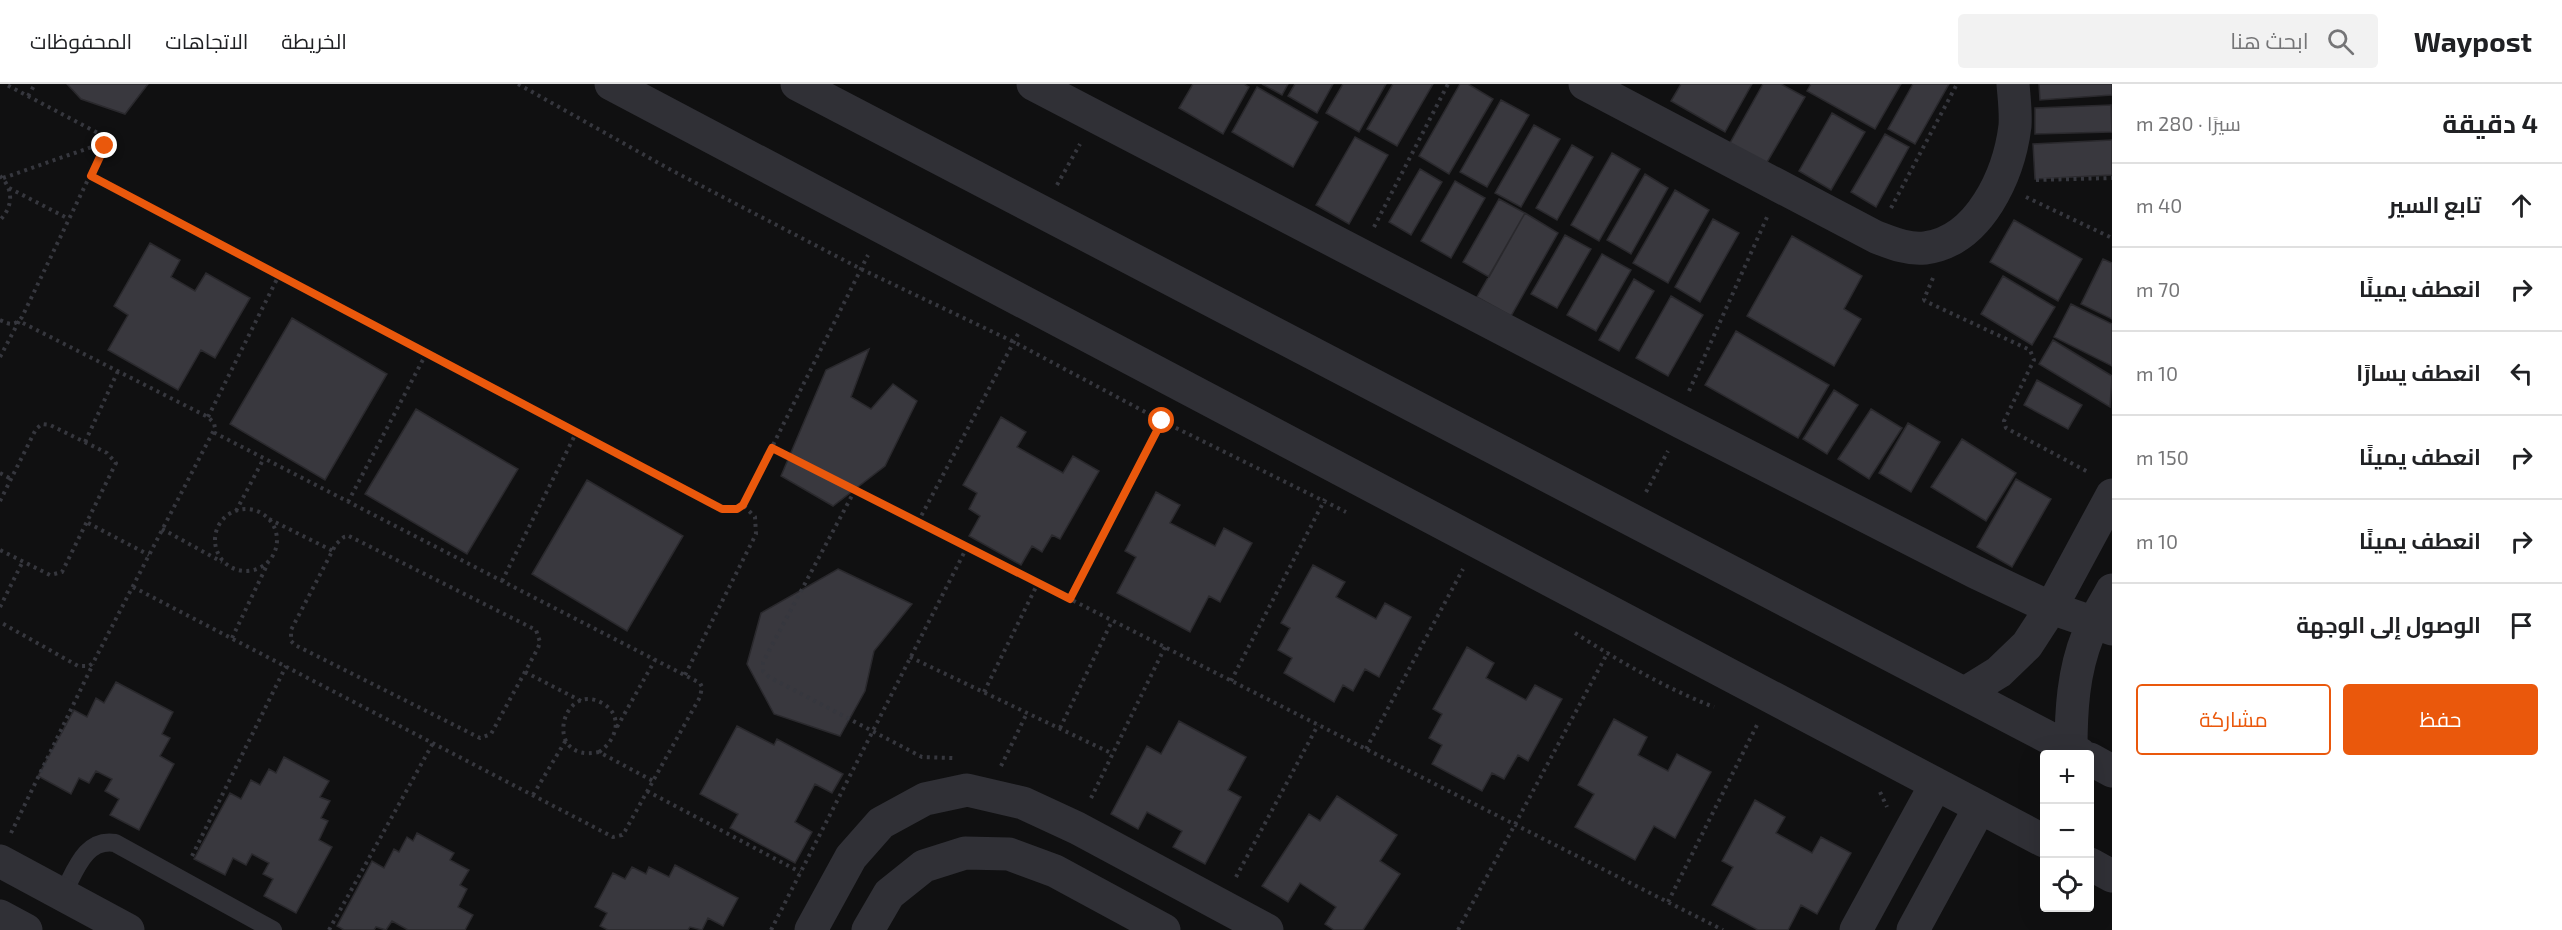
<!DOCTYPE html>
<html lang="ar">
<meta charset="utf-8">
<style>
:root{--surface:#fff;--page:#f2f2f2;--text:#202124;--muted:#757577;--line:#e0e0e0;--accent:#ea580c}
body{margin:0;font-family:"Exo 2",Cairo,sans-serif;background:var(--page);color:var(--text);direction:rtl}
.controls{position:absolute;right:18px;bottom:18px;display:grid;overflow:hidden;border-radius:6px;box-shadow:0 6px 24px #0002}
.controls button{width:54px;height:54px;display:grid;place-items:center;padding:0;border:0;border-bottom:2px solid var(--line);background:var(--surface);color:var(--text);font:30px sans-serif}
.stop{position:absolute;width:18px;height:18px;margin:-14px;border:4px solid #ea580c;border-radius:50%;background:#fff}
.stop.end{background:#ea580c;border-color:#fff;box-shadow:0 2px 6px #0008}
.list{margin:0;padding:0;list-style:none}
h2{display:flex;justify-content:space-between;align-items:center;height:78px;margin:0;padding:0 24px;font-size:26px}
h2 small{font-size:20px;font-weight:400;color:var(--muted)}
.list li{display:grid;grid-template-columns:39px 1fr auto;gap:18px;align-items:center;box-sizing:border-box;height:84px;padding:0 24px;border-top:2px solid var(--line)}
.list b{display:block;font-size:22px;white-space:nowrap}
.list em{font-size:20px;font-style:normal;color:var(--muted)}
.actions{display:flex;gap:12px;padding:18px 24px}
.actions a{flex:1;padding:14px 0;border:2px solid var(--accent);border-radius:6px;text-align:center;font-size:21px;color:var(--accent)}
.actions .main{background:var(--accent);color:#fff}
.icon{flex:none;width:33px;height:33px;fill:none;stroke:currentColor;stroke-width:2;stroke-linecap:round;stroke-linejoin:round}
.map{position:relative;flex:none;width:2112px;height:846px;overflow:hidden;direction:ltr}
header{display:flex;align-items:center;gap:36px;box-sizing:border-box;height:84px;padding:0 30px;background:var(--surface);border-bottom:2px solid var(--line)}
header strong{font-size:28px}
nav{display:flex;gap:33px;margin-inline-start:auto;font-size:21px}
.search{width:420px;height:54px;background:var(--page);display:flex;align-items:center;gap:15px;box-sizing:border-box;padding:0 21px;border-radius:6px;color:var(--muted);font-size:22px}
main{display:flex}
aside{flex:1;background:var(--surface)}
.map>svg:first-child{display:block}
.building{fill:#39383e;stroke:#2a292d;stroke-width:1.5}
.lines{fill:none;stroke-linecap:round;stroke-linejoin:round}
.path{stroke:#36373e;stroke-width:4;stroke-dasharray:3 4.5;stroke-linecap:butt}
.service{stroke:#303036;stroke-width:18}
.minor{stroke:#303036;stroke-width:33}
.route{stroke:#ea580c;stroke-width:8}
</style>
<header>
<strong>Waypost</strong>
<div class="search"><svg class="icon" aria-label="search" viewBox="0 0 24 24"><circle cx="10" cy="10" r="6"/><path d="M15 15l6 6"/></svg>ابحث هنا</div>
<nav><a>الخريطة</a><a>الاتجاهات</a><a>المحفوظات</a></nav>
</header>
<main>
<aside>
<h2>4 دقيقة<small>سيرًا · 280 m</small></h2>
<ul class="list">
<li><svg class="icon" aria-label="ahead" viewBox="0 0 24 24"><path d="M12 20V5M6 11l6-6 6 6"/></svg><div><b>تابع السير</b></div><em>40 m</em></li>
<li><svg class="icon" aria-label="right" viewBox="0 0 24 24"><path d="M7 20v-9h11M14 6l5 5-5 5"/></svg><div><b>انعطف يمينًا</b></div><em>70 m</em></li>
<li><svg class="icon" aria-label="left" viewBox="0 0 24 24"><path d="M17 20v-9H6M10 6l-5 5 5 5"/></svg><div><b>انعطف يسارًا</b></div><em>10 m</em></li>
<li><svg class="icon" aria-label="right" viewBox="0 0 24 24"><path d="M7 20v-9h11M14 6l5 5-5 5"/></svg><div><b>انعطف يمينًا</b></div><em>150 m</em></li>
<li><svg class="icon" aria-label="right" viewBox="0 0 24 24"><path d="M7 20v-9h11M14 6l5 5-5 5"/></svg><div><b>انعطف يمينًا</b></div><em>10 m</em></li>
<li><svg class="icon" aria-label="arrive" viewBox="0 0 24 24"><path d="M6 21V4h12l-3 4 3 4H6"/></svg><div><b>الوصول إلى الوجهة</b></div></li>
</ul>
<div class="actions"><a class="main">حفظ</a><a>مشاركة</a></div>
</aside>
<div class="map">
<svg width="2112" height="846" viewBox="0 0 2112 846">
<rect width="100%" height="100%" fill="#101011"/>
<path class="building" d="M67 0H148L125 30 81 15Z
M1193 0H1244L1249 3 1223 50 1179 24Z
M1262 0H1288L1282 11Z
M1295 0H1333L1317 29 1288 12Z
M1343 0H1386L1359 48 1326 29Z
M1393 0H1433L1397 62 1367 45Z
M1460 0H1468L1493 15 1449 90 1419 72Z
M1681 0H1752L1725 48 1671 17Z
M1763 0H1781L1805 13 1766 80 1730 59Z
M1811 0H1901L1875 45 1807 7Z
M1913 0H1949L1915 60 1888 45Z
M2039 0H2112V11L2040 16Z
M1257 3 1318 38 1293 83 1232 48Z
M1501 16 1529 31 1487 103 1460 88Z
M2111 21 2112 48 2035 50V24Z
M1832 29 1865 48 1831 106 1799 87Z
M1534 41 1560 55 1521 123 1495 109Z
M1885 50 1909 63 1876 123 1851 108Z
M1355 53 1388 71 1349 140 1316 121Z
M2112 56V91L2035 95 2033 60Z
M1572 61 1593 73 1557 136 1536 124Z
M1612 69 1640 85 1599 157 1571 141Z
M1420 85 1442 98 1411 151 1389 138Z
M1645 90 1668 104 1631 170 1607 156Z
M1455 97 1485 114 1451 174 1421 157Z
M1675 106 1709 126 1668 199 1633 179Z
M1499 115 1525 129 1489 193 1463 178Z
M1525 129 1558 149 1511 232 1477 213Z
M1713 135 1739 149 1700 218 1675 203Z
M2014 136 2082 175 2058 217 1990 178Z
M1565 151 1591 165 1557 224 1531 210Z
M1792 152 1862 192 1844 225 1861 235 1834 282 1747 232Z
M150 159 180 176 171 193 195 207 206 189 250 214 215 274 201 266 178 306 108 266 128 231 114 222Z
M1602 170 1631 186 1596 247 1567 231Z
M2103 175 2112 179V235L2081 220Z
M2003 192 2055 223 2032 261 1981 230Z
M1634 195 1654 207 1619 267 1599 256Z
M1671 212 1703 231 1668 292 1636 274Z
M2071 220 2112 240V282L2054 253Z
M292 234 387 290 325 396 230 340Z
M1736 247 1829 301 1798 354 1705 301Z
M2053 256 2112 292 2110 323 2039 280Z
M869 265 851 313 871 325 893 300 917 317 885 382 833 422 781 392 826 286Z
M2037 296 2082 321 2068 345 2024 321Z
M1834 306 1858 321 1827 370 1803 355Z
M416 325 518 385 467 470 365 410Z
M1871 325 1902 344 1869 395 1838 375Z
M1001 333 1026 348 1017 363 1063 389 1073 372 1099 387 1060 455 1052 451 1042 468 1032 462 1021 481 969 452 980 432 969 425 977 409 963 401Z
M1908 339 1940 358 1911 408 1879 389Z
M1962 355 2016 389 1986 437 1931 403Z
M2016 395 2051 415 2012 483 1977 463Z
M587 396 683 452 627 547 532 490Z
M1156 408 1180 421 1170 439 1215 462 1224 444 1252 459 1220 518 1209 512 1190 548 1117 509 1136 473 1125 467Z
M1313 481 1345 498 1336 513 1376 535 1385 519 1411 533 1379 593 1365 585 1353 607 1343 601 1334 618 1284 589 1292 574 1278 566 1290 544 1281 539Z
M838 485 912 520 874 567 865 607 840 652 774 630 747 580 761 529Z
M1467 563 1494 579 1486 594 1526 616 1535 601 1562 615 1528 677 1518 671 1504 695 1492 689 1482 707 1432 680 1442 661 1429 654 1442 630 1433 625Z
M116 598 173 628 162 650 170 654 160 672 174 680 139 746 110 731 119 715 105 707 112 695 96 687 89 699 79 694 71 710 38 692 74 626 87 633 96 614 104 619Z
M1614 635 1647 653 1638 671 1668 687 1677 670 1711 688 1675 754 1654 742 1635 776 1575 743 1594 710 1578 701Z
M1179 637 1246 673 1228 706 1241 713 1205 780 1173 763 1182 747 1147 728 1138 745 1111 730 1147 662 1161 670Z
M737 642 774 661 777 655 843 690 832 709 815 700 795 738 812 748 795 779 730 744 738 730 700 710Z
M284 673 329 697 320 713 330 717 321 734 328 737 319 756 332 763 296 829 264 812 273 795 263 790 269 779 252 770 246 781 233 774 225 791 194 775 230 709 241 715 251 696 260 701 269 685 276 689Z
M1337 712 1397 751 1380 777 1400 790 1363 846H1334L1325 840 1336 823 1300 799 1288 818 1262 802 1309 730 1320 737Z
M1755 716 1785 733 1776 749 1812 769 1821 753 1851 769 1817 830 1801 821 1788 846H1758L1712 821 1733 783 1722 777Z
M417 749 454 769 450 776 469 786 460 801 467 805 458 823 473 831 465 846H408L392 837 386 846 376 843 374 846H344L337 842 372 777 384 784 394 765 399 768 407 753 413 757Z
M675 781 738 814 723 842 708 834 702 846 690 843 688 846H608L600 842 607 829 595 823 613 789 625 795 632 783 646 790 649 783 669 793Z"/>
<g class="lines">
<path class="path" d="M518 0 671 86 861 185 1014 258 1162 337 1346 428
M28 12 35 0
M0 92C14 105 13 123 0 136
M91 92 714 421 729 426 743 421 868 171
M3 94 106 58
M2036 96 2112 94
M1057 101 1080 60
M9 104 69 135
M2026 113 2112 154
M1891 124 1957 0
M1374 143 1448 0
M1933 194 1924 215 1925 217 2030 266 2034 276 2004 337 2006 344 2090 389
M0 236C10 241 15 242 22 233L106 58 98 49 5 0
M0 273 19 237 208 333 214 339 215 344 93 579 89 582H78L0 538
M1689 307 1768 131
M208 333 279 191
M85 358 118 287
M772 364 1723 846
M0 389 11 395
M855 406 763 578V587L769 593 922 673 953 674
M1646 408 1668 367
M0 417 36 345 42 340 50 341 107 369 116 379 62 488 50 491 0 466
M348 418 427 268
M215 456a31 31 0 1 1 62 0a31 31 0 1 1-62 0Z
M236 427 264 374
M269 435 333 467
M918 438 1018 250
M88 439 149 471
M162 445 222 478
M349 452 536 546 540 558 538 564 491 650 480 654 295 561 291 557V546L336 460 344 453Z
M502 497 577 347
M133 503 613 753 622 751 625 747 700 613 702 603 700 599 213 348
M1070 515 1167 329
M0 523 23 477
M1575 549C1619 577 1665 604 1714 623
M232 554 268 479
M910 573 1113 670
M525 588 581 617
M685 591 756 450 755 433 743 421
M1231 597 1325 415
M984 608 1038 499
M617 643 655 576
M1060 644 1112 537
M1366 665 1463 485
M599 668C617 656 624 631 602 619 561 596 542 680 599 668L653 697
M1001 682 1027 629
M647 707 800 788
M1880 708 1887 723
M533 711 566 656
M1091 714 1165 563
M11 749 93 580
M192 772 286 582
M1236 793 1318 641
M1668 818 1757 641
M329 846 433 659
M771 846 967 463
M1458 846 1608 568"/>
<path class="service" d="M62 811C75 789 84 754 115 759L273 846"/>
<path class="minor" d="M611 0 2044 757
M797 0 2080 670
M1033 0 1683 339 1975 488 2051 524 2112 545
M1585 0 1876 153C1892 159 1908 166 1925 164 1980 157 2009 90 2015 42 2016 28 2014 13 2013 0
M1965 609 1999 588 2027 561 2051 524 2112 411
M2071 666C2071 627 2073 588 2088 551 2094 536 2104 521 2112 506
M2090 675 2112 687
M0 777 128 846
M2090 780 2112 792
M0 832 26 846
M811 846 851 773 881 739 925 715 967 706 1023 719 1077 744 1267 846
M868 846 889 810 924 782 965 769 1009 770 1055 787 1164 846
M1856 846 1936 700
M1913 846 1980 723"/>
</g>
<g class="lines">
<path class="route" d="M105 62 91 92 722 425H737L743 421 772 364 1070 515 1162 337"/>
</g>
</svg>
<div class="controls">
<button>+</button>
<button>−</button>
<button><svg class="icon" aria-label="locate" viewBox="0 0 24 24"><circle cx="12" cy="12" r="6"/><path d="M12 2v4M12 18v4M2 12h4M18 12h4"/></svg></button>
</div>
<div class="stop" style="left:1162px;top:337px"></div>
<div class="stop end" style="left:105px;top:62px"></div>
</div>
</main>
